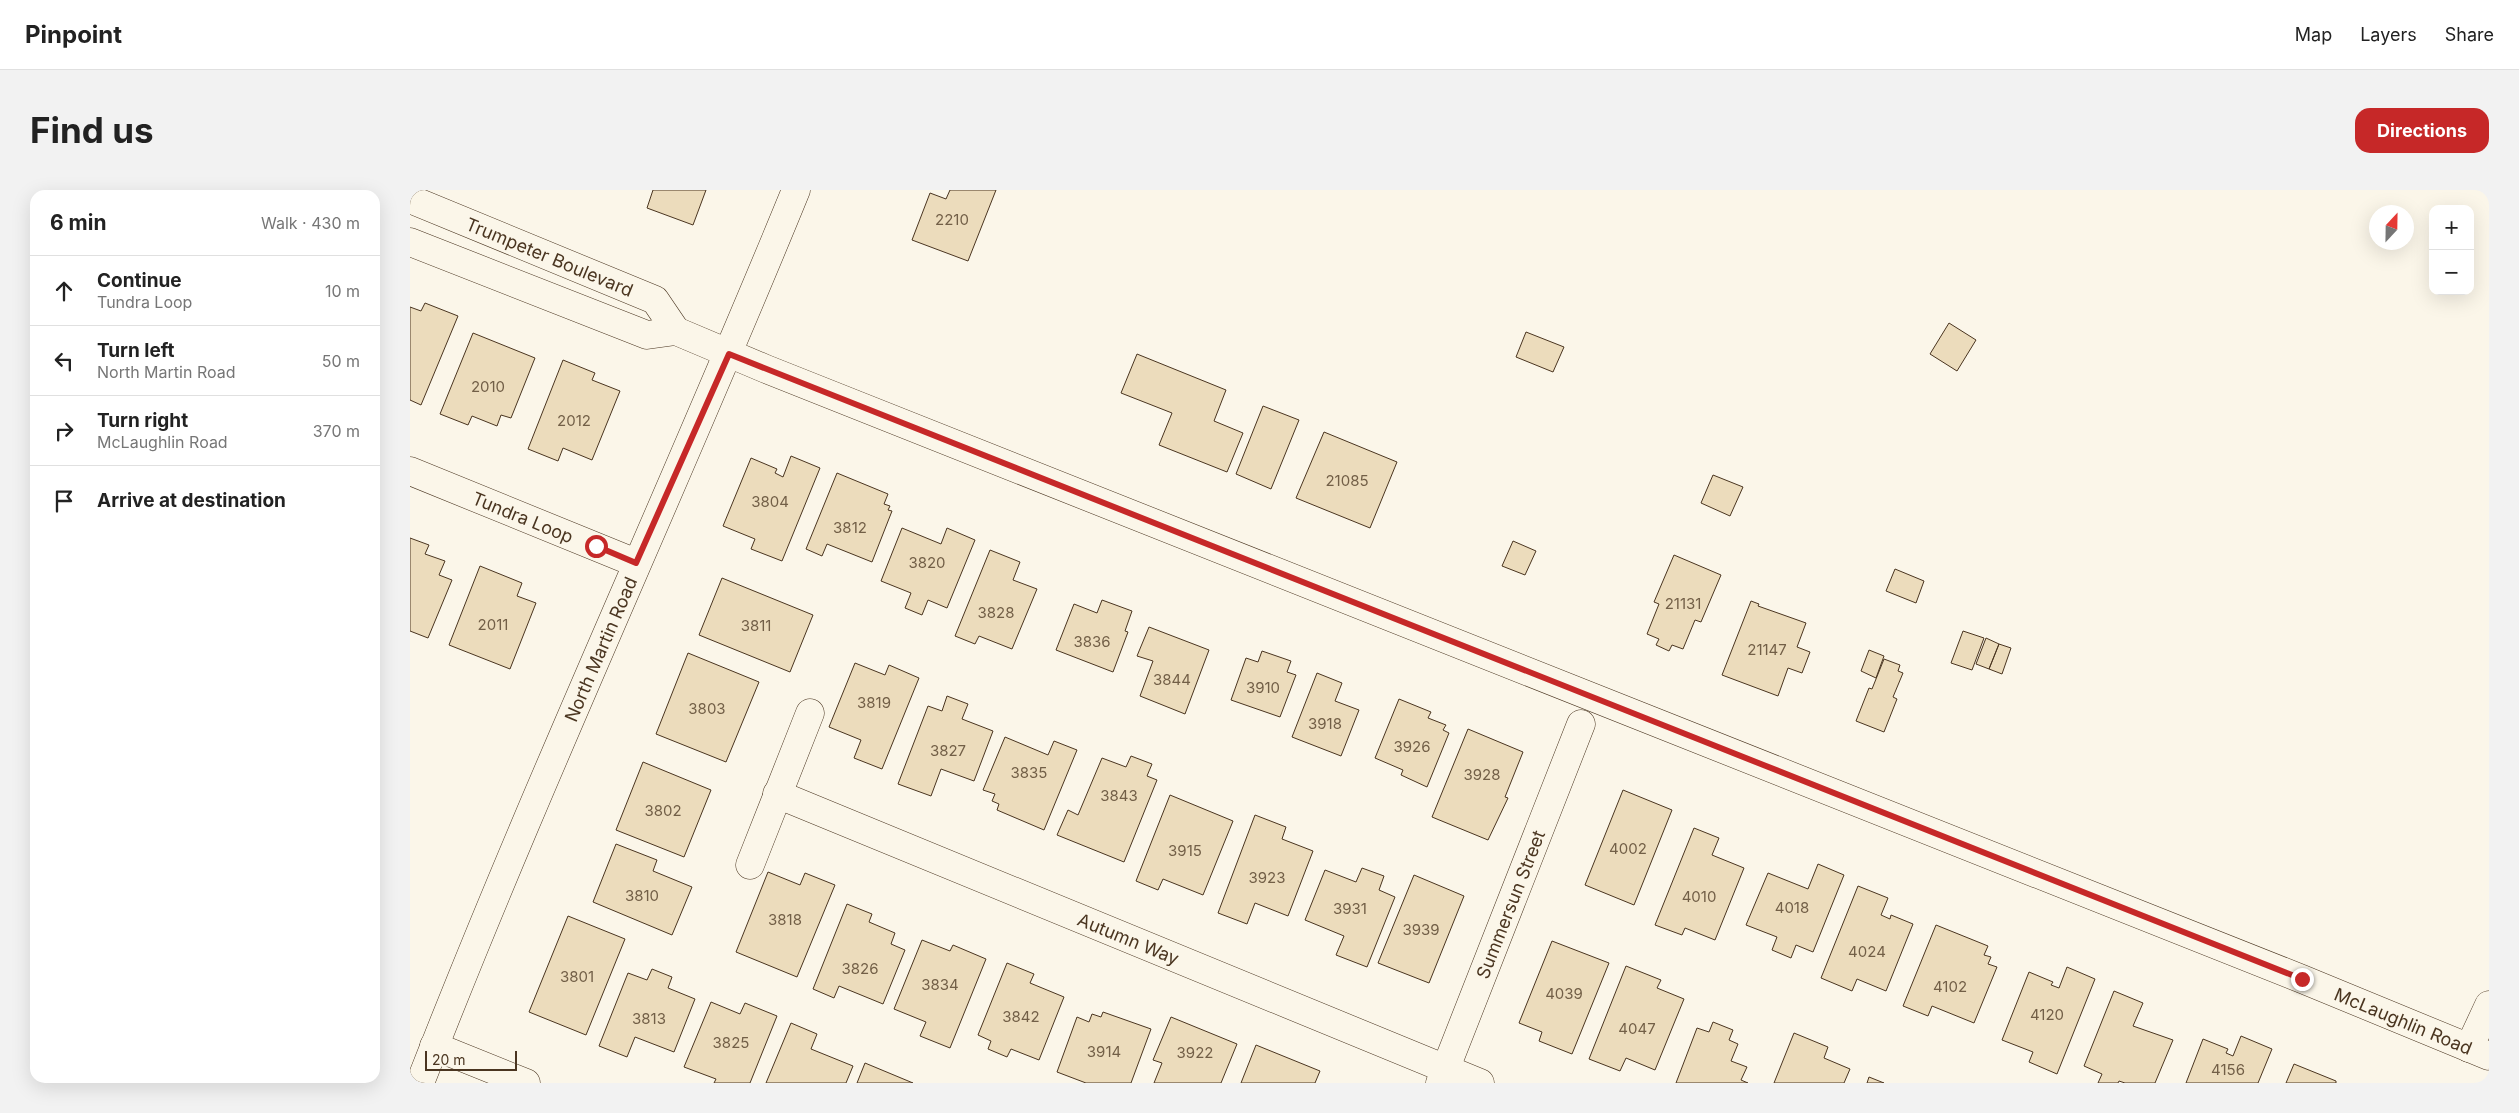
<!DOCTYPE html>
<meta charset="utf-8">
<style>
:root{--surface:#fff;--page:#f2f2f2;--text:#222;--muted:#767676;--line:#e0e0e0;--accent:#c62828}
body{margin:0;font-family:Inter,sans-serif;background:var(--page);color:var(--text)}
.controls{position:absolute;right:15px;top:15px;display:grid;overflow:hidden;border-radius:10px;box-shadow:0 5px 20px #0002}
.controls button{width:45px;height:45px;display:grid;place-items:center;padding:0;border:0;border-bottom:1px solid var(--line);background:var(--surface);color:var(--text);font:25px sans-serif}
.compass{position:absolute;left:1959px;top:15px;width:45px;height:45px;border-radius:50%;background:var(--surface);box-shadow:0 5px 20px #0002;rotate:22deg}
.scale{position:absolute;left:15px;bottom:12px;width:92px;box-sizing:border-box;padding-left:5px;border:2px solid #4a3520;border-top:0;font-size:14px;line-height:18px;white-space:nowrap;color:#4a3520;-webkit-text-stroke:4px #fbf6e9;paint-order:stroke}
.stop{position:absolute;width:15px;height:15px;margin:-11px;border:4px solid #c62828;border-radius:50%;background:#fff}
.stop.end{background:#c62828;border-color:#fff;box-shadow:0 1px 5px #0008}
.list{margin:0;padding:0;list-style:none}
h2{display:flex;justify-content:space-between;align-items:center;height:65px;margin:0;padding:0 20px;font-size:21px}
h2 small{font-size:16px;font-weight:400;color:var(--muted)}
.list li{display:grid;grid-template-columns:32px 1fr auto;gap:15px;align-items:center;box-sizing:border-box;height:70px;padding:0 20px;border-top:1px solid var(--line)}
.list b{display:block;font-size:19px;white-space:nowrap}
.list p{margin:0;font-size:16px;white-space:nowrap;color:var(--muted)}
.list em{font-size:16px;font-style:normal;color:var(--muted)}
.icon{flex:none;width:28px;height:28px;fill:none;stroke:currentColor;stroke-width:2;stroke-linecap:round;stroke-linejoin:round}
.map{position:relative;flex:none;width:2079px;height:893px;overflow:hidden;border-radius:15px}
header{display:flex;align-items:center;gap:30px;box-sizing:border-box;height:70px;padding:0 25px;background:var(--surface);border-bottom:1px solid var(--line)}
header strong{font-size:24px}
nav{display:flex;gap:28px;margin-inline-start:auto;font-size:18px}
.intro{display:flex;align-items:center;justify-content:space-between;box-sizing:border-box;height:120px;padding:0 30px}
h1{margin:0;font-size:35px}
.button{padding:12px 22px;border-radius:15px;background:var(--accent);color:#fff;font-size:18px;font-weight:700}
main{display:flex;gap:30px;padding:0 30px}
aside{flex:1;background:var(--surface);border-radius:15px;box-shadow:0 5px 20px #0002}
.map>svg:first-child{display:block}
.building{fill:#ecdcbc;stroke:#4a3520}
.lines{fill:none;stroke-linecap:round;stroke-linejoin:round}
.street-casing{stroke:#4a3520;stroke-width:29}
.secondary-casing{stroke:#4a3520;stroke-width:29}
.street{stroke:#fbf6e9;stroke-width:28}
.secondary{stroke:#fbf6e9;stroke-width:28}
.route{stroke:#c62828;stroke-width:6}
.labels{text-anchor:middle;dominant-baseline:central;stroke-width:4;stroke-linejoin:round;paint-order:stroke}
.number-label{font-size:15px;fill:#725f47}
.street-label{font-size:18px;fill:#4a3520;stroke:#fbf6e9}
</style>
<header>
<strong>Pinpoint</strong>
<nav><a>Map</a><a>Layers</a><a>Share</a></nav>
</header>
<div class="intro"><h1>Find us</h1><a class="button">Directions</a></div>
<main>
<aside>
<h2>6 min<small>Walk · 430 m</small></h2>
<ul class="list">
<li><svg class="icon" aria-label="ahead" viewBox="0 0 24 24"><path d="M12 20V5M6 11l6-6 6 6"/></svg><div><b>Continue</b><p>Tundra Loop</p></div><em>10 m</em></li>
<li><svg class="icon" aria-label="left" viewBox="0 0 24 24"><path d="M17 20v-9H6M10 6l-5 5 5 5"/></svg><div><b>Turn left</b><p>North Martin Road</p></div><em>50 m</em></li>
<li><svg class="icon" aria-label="right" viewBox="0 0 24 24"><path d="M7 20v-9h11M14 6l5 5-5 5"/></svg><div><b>Turn right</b><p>McLaughlin Road</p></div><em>370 m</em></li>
<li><svg class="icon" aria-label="arrive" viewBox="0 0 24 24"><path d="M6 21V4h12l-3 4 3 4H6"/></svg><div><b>Arrive at destination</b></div></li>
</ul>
</aside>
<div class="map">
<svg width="2079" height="893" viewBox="0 0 2079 893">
<rect width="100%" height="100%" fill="#fbf6e9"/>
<path class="building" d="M243 0H296L283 35 237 18Z
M540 0H586L558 71 502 50 520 3 536 9Z
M15 113 48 126 11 215 0 210V117L11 121Z
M1539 133 1566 150 1547 181 1520 164Z
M1116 142 1154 157 1143 182 1106 167Z
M63 143 125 168 101 228 91 225 87 236 62 226 58 235 30 224Z
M727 164 816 200 804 231 833 243 817 282 749 255 762 223 711 203Z
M153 170 185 183 182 190 210 201 182 270 153 258 148 271 118 259Z
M853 216 889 230 861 299 826 284Z
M914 242 987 272 960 338 886 308Z
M381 266 410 278 372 371 341 359 345 349 313 336 341 268 367 279 365 283 373 287Z
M427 283 478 304 474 314 480 316 478 320 482 321 462 372 417 354 412 366 396 359Z
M1303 285 1333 297 1320 326 1291 313Z
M492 338 531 354 537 338 565 350 537 418 518 410 512 425 495 418 501 403 471 391Z
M0 348 19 355 15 364 35 371 29 385 42 390 18 448 0 441Z
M1103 351 1126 361 1115 385 1092 376Z
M580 360 610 372 603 390 627 399 602 459 569 446 565 454 545 446Z
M1264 365 1311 385 1291 432 1285 430 1273 459 1262 455 1259 461 1246 455 1249 449 1237 444 1249 414 1244 412Z
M70 376 112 393 107 406 126 413 100 479 39 455Z
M1485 379 1514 391 1506 413 1476 401Z
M312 388 403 425 380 482 289 445Z
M692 410 722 421 715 441 718 442 703 482 646 460 664 414 687 423Z
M1341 411 1349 414 1348 416 1396 433 1387 457 1400 462 1392 483 1378 478 1368 506 1312 485Z
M739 437 799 460 775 524 730 506 743 471 727 466Z
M1553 441 1574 448 1562 480 1541 473Z
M1576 448 1589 454 1579 479 1566 474Z
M1589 454 1601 458 1592 484 1579 479Z
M1459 460 1474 466 1466 488 1451 481Z
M852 461 881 471 877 482 886 485 870 527 821 510 836 468 848 472Z
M278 463 349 492 316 572 246 544Z
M1474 469 1490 475 1488 481 1493 483 1483 507 1487 509 1474 542 1446 531 1459 498 1462 499Z
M445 473 475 485 479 475 509 488 472 579 444 568 451 550 419 537Z
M907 483 932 493 925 511 949 520 931 566 882 547Z
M537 506 558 514 552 529 583 541 564 591 531 579 521 606 488 594 518 516 532 521Z
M989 509 1021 522 1018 528 1036 535 1033 540 1039 543 1017 597 991 585 993 580 965 568Z
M1058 539 1113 562 1095 607 1098 608 1078 650 1022 627Z
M595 547 638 565 644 551 667 560 634 640 587 620 589 614 582 611 585 604 573 600Z
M721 566 742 574 737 586 747 590 714 672 647 645 658 620 668 625 692 568 716 577Z
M233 572 301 600 274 667 206 640Z
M1213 600 1262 620 1224 715 1175 695Z
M760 605 823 631 793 705 753 689 748 700 726 691Z
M845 625 876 637 872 649 903 661 878 726 845 713 837 734 808 723Z
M1284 638 1309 648 1302 665 1334 678 1305 750 1275 738 1272 745 1245 735Z
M206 654 247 670 243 681 282 697 262 745 183 712Z
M1408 674 1434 685 1403 762 1386 755 1381 768 1362 760 1367 747 1336 735 1358 683 1398 699Z
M952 678 974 686 969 700 985 707 957 777 926 765 934 746 895 730 915 680 946 692Z
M358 682 390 695 395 683 425 695 387 787 326 762Z
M1004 685 1054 706 1019 793 968 773Z
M1448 696 1478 708 1471 725 1480 729 1481 725 1503 734 1476 801 1447 789 1442 801 1411 788Z
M437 714 462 724 459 732 485 743 481 754 495 760 473 814 429 796 424 808 403 799Z
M158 726 215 749 176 845 119 822Z
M1526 735 1578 756 1574 765 1581 767 1578 774 1587 777 1564 833 1522 816 1518 826 1493 816Z
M512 750 540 761 543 755 576 769 540 858 510 846 516 832 484 819Z
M1142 751 1199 773 1162 864 1129 851 1132 842 1109 833Z
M597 773 624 784 620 793 654 807 629 870 601 859 597 867 578 859 581 851 568 845Z
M1216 776 1251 790 1247 798 1274 809 1245 880 1216 868 1210 881 1179 869Z
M1657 777 1685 789 1647 884 1619 872 1623 862 1592 850 1619 782 1643 792 1641 795 1649 798Z
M242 779 262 787 258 798 285 809 264 862 225 847 217 867 189 856 218 783 237 790Z
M1704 801 1733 813 1723 836 1763 850 1745 893H1715L1709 891 1708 893H1688L1692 884 1674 876Z
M301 812 330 824 335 813 367 826 340 893H304L306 889 274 877Z
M693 822 741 839 721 893H676L647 882 667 827 679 832 682 824 691 827Z
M761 827 827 854 811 893H744L752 873 743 870Z
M1303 832 1323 840 1319 850 1328 854 1321 871 1337 877 1331 890 1338 893H1266L1287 838 1299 842Z
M381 833 407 844 401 859 443 876 436 893H356Z
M1384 843 1418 857 1414 868 1440 879 1434 893H1364Z
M1831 846 1862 859 1848 893H1776L1793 849 1818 859 1816 863 1823 866Z
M846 855 910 881 905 893H831Z
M455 873 503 893H447Z
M1884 874 1926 891V893H1876Z
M1459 887 1474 893H1457Z"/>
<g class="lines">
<defs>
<g id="street">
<path id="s1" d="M0 9 245 110 266 141"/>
<path id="s2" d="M0 52 237 145 266 141 356 179 1892 789 2079 866"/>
<path id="s3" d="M0 281 226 373"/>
<path id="s4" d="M367 604 1070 893"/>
<path d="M340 675 400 523"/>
<path d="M24 856 116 893"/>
<path d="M2059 858 2079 815"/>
<path id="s5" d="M1030 893 1171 534"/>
</g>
<g id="secondary">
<path id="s6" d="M10 893C127 592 264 299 386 0"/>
</g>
</defs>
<use href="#street" class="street-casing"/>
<use href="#secondary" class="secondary-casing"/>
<use href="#street" class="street"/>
<use href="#secondary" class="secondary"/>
</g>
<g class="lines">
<path class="route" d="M186 356 226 373 319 164 1892 789"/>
</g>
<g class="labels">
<g class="number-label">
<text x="542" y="29">2210</text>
<text x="78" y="196">2010</text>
<text x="164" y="230">2012</text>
<text x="937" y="290">21085</text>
<text x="360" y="311">3804</text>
<text x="440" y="337">3812</text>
<text x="517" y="372">3820</text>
<text x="1273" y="413">21131</text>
<text x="586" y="422">3828</text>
<text x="83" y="434">2011</text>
<text x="346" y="435">3811</text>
<text x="682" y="451">3836</text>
<text x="1357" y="459">21147</text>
<text x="762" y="489">3844</text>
<text x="853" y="497">3910</text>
<text x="464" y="512">3819</text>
<text x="297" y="518">3803</text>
<text x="915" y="533">3918</text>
<text x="1002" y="556">3926</text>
<text x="538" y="560">3827</text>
<text x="619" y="582">3835</text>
<text x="1072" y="584">3928</text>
<text x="709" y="605">3843</text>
<text x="253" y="620">3802</text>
<text x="1218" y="658">4002</text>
<text x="775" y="660">3915</text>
<text x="857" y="687">3923</text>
<text x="232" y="705">3810</text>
<text x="1289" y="706">4010</text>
<text x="1382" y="717">4018</text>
<text x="940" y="718">3931</text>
<text x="375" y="729">3818</text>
<text x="1011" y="739">3939</text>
<text x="1457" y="761">4024</text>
<text x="450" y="778">3826</text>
<text x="167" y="786">3801</text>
<text x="530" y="794">3834</text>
<text x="1540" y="796">4102</text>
<text x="1154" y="803">4039</text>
<text x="1637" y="824">4120</text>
<text x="611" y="826">3842</text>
<text x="239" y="828">3813</text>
<text x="1227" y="838">4047</text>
<text x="321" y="852">3825</text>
<text x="694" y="861">3914</text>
<text x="785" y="862">3922</text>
<text x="1818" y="879">4156</text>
</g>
<g class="street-label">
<text stroke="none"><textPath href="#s1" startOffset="151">Trumpeter Boulevard</textPath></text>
<text stroke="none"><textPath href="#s3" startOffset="122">Tundra Loop</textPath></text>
<text stroke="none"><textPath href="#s6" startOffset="470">North Martin Road</textPath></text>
<text stroke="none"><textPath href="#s5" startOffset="192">Summersun Street</textPath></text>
<text stroke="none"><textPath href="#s4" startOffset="380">Autumn Way</textPath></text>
<text stroke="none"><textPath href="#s2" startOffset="2144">McLaughlin Road</textPath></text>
</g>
</g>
</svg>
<div class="controls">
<button>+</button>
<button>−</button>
</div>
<svg class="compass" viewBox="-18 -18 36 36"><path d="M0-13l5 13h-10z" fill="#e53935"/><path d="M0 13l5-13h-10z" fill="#767676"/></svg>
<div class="scale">20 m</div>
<div class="stop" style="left:186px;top:356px"></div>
<div class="stop end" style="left:1892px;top:789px"></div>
</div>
</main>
